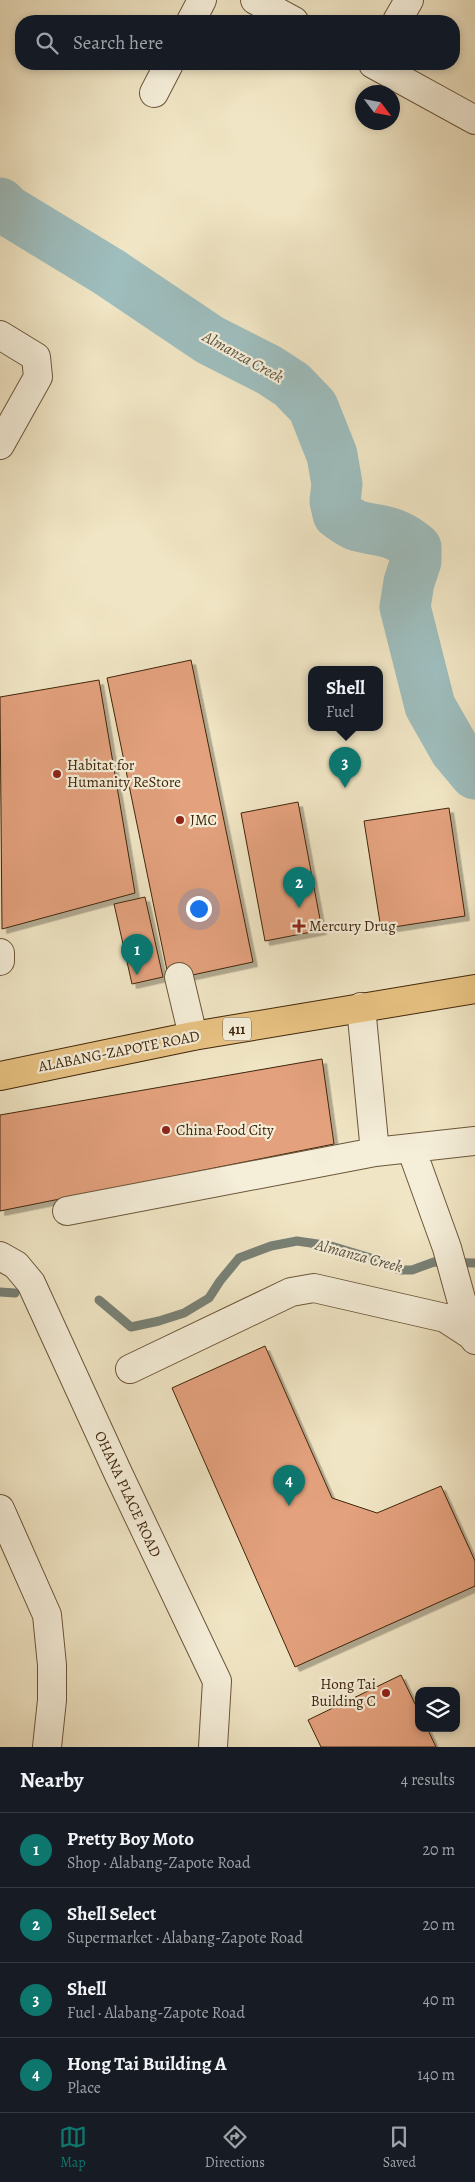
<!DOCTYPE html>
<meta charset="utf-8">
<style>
:root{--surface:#171b24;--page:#20242c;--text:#f1f3f6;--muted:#9ea1a6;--line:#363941;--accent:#0f766e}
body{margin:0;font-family:Alegreya,serif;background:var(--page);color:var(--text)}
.controls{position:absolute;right:15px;bottom:15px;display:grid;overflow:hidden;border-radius:10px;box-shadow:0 2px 8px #0003}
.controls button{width:45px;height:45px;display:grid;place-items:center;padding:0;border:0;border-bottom:1px solid var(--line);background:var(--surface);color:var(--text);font:25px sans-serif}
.compass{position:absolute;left:355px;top:85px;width:45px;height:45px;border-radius:50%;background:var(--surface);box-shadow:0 2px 8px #0003;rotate:122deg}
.you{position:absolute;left:198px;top:908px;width:18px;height:18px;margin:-12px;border:4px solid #fff;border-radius:50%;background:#1a73e8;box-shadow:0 0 0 8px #1a73e833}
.badge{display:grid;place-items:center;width:32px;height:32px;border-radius:50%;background:var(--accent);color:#fff;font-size:16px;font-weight:700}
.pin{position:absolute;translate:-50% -41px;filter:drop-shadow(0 1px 2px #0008)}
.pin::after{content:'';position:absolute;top:26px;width:18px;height:15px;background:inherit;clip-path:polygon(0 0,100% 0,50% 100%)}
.popup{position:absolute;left:308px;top:666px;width:75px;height:65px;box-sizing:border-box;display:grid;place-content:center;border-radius:10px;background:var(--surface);filter:drop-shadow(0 1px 4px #0005);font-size:16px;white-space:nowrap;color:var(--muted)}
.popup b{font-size:19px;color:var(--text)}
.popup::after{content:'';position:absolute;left:50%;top:100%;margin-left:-10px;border:10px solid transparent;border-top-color:var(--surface)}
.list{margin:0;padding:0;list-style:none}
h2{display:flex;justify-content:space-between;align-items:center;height:65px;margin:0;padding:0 20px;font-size:21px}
h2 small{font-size:16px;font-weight:400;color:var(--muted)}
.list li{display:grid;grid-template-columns:32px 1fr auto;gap:15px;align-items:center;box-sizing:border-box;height:75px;padding:0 20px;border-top:1px solid var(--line)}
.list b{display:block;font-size:19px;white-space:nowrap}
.list p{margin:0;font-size:16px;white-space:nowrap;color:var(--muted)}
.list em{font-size:16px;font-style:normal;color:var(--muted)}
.icon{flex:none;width:28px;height:28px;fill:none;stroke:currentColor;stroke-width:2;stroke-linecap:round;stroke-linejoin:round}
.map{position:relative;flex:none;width:475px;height:1747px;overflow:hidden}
.search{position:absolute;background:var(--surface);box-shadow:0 2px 8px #0003;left:15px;right:15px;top:15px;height:55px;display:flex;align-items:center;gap:12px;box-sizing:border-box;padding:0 18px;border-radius:20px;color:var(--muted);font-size:19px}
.sheet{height:365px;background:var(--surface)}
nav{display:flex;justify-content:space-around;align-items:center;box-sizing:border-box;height:70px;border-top:1px solid var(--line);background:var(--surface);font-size:14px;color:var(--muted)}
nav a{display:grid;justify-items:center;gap:2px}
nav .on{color:var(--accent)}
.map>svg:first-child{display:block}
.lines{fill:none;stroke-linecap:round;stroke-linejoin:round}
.stream{stroke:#788176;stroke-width:9}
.river{stroke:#9ebdbd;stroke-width:51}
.building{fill:#e3a17d;stroke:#40260c;filter:url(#shadow)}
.minor-casing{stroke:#6c563a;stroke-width:30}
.highway-casing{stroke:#40260c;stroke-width:30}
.minor{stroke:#f5eed9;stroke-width:28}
.highway{stroke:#e8c282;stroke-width:28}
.poi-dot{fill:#8f2418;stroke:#f5eed9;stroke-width:2}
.labels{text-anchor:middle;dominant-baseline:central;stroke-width:4.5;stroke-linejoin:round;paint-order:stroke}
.shield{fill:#f5eed9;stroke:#76624a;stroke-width:1}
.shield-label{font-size:14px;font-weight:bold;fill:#40260c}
.poi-label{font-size:15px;fill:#40260c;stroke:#f5eed9;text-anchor:start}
.street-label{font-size:15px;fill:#40260c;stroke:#f5eed9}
.water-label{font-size:16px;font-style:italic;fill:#5c5341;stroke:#f5eed9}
</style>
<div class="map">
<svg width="475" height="1747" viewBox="0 0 475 1747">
<defs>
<filter id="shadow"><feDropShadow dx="4.5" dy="4.5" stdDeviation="0" flood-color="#0004"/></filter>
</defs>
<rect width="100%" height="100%" fill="#f0e5c4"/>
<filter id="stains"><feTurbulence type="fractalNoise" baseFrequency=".004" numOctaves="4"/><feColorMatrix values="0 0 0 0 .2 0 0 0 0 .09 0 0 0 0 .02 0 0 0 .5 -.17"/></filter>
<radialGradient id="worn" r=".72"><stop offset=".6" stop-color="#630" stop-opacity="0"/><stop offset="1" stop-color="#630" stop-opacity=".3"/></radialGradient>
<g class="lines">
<path class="stream" d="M0 1292 15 1293
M99 1300 131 1327 159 1321 184 1313 209 1298 220 1281 239 1258 271 1246 297 1241 331 1246 374 1259 400 1270H412L434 1262 475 1263"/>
<path class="river" d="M0 203 7 210 109 272 210 340 269 370 292 385 313 407 332 455 337 484 335 501 338 514C344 518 351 524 358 526 382 532 396 530 416 548V561L409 582 405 607 430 706 455 750 475 774"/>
</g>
<path class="building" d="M191 660 253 962 169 980 107 678Z
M99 680 135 893 2 929 0 697Z
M298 802 322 930 265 941 241 813Z
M449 808 465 916 381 929 364 821Z
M145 897 163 977 132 984 114 904Z
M322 1059 334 1144 0 1211V1115Z
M265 1346 332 1498 377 1513 441 1486 475 1561V1586L295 1667 172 1388Z
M401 1675 419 1712V1728H427L436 1747H321L308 1720Z"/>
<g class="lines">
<defs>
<path id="minor" d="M255 0 294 21
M191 21 202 0
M397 21 409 0
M373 64 475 120
M154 93 169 64
M0 335 36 357 38 377 0 445
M0 953V961
M179 977 193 1036
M361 1007 375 1152
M411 1148 447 1248 471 1335
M67 1211 375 1152 475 1141
M0 1256 16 1265 31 1283 118 1473 217 1681 213 1747
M130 1369 291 1292 314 1288 445 1318 471 1335 475 1340
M0 1509 47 1615 52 1665V1700L47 1747"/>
<path id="highway" d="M0 1076 193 1036 475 989"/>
</defs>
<use href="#minor" class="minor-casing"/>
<use href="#highway" class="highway-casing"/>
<use href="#minor" class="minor"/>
<use href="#highway" class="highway"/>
</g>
<g class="poi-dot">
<circle cx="57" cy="774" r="5"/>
<circle cx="180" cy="820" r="5"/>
<path d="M296.5 918.5h5v5h5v5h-5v5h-5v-5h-5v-5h5z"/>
<circle cx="166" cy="1130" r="5"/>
<circle cx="386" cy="1693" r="5"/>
</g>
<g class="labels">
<rect class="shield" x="223" y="1017.5" width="28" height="23" rx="4"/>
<g class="shield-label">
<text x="237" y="1029">411</text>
</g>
<g class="poi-label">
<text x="67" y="765">Habitat for<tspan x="67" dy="17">Humanity ReStore</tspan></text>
<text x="190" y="820">JMC</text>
<text x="309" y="926">Mercury Drug</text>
<text x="176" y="1130">China Food City</text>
<text x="376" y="1684" text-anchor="end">Hong Tai<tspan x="376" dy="17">Building C</tspan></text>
</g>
<g class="street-label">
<text transform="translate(119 1051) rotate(-11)">ALABANG-ZAPOTE ROAD</text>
<text transform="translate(128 1494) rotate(65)">OHANA PLACE ROAD</text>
</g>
<g class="water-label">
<text transform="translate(243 357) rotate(29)">Almanza Creek</text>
<text transform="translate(359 1256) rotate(15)">Almanza Creek</text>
</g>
</g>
<rect width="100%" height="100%" filter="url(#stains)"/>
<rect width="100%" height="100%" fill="url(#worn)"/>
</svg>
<div class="controls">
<button><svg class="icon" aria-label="layers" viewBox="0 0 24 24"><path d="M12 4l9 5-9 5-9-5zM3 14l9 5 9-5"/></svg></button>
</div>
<svg class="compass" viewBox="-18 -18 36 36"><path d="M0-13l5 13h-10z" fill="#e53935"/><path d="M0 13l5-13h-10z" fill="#9ea1a6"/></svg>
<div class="you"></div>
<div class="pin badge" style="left:137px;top:975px">1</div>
<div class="pin badge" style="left:299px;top:908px">2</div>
<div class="pin badge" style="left:345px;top:788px">3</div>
<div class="popup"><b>Shell</b>Fuel</div>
<div class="pin badge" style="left:289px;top:1506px">4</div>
<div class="search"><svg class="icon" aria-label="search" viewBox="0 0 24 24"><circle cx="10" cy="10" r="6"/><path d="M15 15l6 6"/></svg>Search here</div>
</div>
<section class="sheet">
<h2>Nearby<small>4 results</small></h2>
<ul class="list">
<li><span class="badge">1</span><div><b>Pretty Boy Moto</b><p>Shop · Alabang-Zapote Road</p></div><em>20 m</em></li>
<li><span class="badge">2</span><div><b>Shell Select</b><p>Supermarket · Alabang-Zapote Road</p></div><em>20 m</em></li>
<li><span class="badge">3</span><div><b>Shell</b><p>Fuel · Alabang-Zapote Road</p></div><em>40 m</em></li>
<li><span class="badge">4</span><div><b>Hong Tai Building A</b><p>Place</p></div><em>140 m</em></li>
</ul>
</section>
<nav>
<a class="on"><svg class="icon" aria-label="map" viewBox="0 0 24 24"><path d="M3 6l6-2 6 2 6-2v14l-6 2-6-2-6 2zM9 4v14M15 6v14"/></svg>Map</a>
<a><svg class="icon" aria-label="directions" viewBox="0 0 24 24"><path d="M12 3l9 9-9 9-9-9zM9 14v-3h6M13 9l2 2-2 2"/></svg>Directions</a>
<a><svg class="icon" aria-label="saved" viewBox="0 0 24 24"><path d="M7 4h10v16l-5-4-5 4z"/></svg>Saved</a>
</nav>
